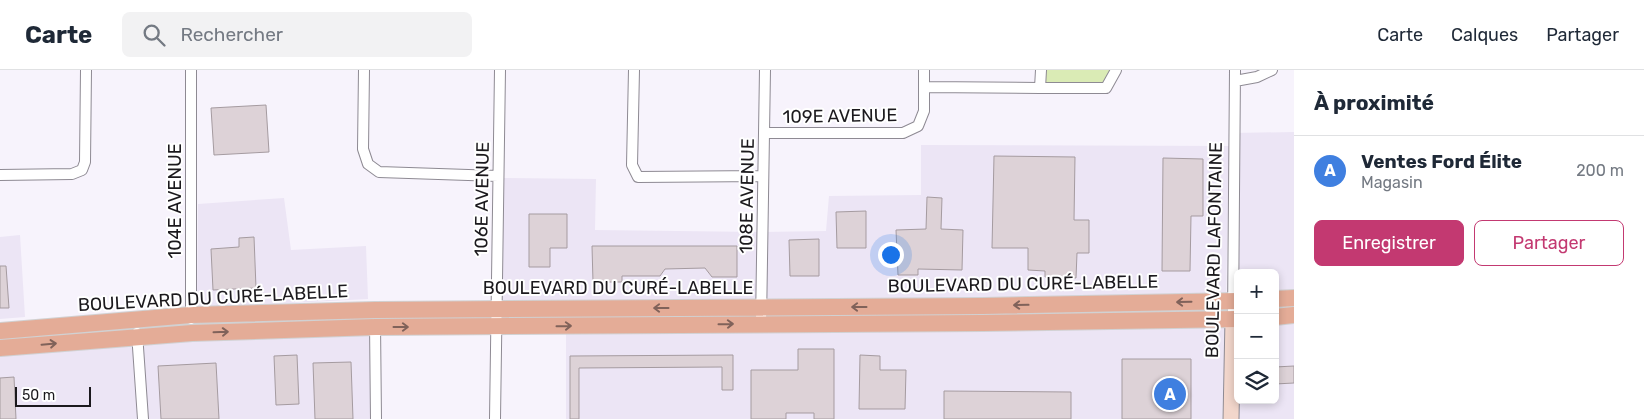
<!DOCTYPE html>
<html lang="fr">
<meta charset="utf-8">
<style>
:root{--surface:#fff;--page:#f2f2f3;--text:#1f2937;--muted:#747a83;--line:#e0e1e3;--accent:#c33971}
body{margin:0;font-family:Rubik,sans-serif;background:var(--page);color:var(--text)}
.controls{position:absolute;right:15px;bottom:15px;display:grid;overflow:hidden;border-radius:8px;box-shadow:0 2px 8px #0003}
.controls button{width:45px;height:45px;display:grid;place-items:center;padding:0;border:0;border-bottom:1px solid var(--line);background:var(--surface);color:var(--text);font:25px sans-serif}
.scale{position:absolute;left:15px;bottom:12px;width:76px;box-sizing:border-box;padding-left:5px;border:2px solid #1b191d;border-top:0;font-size:14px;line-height:18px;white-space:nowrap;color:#1b191d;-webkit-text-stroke:4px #fff;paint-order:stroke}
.you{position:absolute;left:890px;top:184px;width:18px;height:18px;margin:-12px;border:4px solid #fff;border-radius:50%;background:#1a73e8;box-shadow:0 0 0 8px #1a73e833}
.badge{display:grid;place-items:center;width:32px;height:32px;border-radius:50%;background:var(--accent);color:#fff;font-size:16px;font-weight:700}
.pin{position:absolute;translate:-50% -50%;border:2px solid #fff;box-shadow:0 1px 5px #0006}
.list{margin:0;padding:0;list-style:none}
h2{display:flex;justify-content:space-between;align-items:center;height:65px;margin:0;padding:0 20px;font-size:21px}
h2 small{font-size:16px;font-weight:400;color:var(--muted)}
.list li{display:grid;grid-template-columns:32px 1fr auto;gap:15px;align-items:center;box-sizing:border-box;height:70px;padding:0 20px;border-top:1px solid var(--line)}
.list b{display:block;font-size:19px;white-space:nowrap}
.list p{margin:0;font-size:16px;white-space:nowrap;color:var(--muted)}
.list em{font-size:16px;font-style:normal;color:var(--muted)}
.actions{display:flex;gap:10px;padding:15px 20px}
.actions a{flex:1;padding:11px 0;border:1px solid var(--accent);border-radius:8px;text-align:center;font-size:18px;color:var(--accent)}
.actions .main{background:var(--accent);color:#fff}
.icon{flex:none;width:28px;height:28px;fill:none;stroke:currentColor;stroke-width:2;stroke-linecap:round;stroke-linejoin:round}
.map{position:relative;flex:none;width:1294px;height:349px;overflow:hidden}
header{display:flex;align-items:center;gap:30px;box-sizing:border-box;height:70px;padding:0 25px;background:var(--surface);border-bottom:1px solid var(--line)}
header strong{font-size:24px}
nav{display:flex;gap:28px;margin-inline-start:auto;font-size:18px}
.search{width:350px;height:45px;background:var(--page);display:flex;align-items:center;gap:12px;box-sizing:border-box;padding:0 18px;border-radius:8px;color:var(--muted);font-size:19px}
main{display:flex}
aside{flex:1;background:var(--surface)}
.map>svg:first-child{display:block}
.built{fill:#ece5f5;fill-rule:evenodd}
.green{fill:#daebb5}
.building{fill:#ddd2d7;stroke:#a59ba0}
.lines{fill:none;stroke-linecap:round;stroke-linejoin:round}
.street-casing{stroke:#8e8a93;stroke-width:12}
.secondary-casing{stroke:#8e8a93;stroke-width:17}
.primary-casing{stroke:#d1d1d2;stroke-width:18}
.street{stroke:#fff;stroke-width:10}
.secondary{stroke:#f2d6cb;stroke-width:15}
.primary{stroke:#e4ac97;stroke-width:16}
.oneway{stroke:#80625a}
.labels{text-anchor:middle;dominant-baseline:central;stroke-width:4;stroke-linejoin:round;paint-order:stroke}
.street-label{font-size:18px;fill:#1b191d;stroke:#fff}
</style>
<header>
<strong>Carte</strong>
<div class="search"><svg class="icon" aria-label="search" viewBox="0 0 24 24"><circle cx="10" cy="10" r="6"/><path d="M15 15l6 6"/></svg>Rechercher</div>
<nav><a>Carte</a><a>Calques</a><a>Partager</a></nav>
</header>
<main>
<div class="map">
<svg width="1294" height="349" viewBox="0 0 1294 349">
<rect width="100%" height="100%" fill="#f7f3fc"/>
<path class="built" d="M1294 62V349H1229L1234 63ZM1238 203H1275V330H1238Z
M921 75 1229 76 1226 229 502 232 503 108 596 109 595 160 758 162 826 161 829 126 921 125Z
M284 128 291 180 366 176 368 229 197 238 198 134Z
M20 165 25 247 0 249V167Z
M1226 252 1222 349H566V258Z
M369 258 371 349H0V282Z"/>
<path class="green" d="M1041 0H1116L1106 18H1040Z"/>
<path class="building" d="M266 35 269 82 214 85 211 38Z
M994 86 1075 87 1074 150H1089V183H1077L1076 208 1045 207V201L1028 200V178H992Z
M1163 88 1203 89V146H1191L1190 201H1162Z
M927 127 942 128 941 159 963 160 962 200 918 199V205H898L896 160 926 159Z
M866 141V178H837L836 142Z
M529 144H567V178H550V197H529Z
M254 167 256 218 213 220 211 179 239 177V168Z
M819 169V206H790L789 170Z
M592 176H737V207H712L705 198 665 199 660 206H622V212H593Z
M0 196H6L9 238H0Z
M798 279H834V349H814V343H786V349H751V300H798Z
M297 285 299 334 276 335 274 286Z
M733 285V320H722V297L579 298V349H570V286Z
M860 285 880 286V300H906L905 339H859Z
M1122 289H1191V349H1122Z
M351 292 353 349H315L313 293Z
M216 293 219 349H161L158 296Z
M1294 296V313L1275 314V297Z
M14 307 16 349H0V308Z
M944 321 1071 322V349H944Z"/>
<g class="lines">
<defs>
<path id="street" d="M364 0 363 79 368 94 379 102 498 106
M634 0 632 95 638 107 763 106
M1235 11 1257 7 1272 0
M924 17 1040 18 1041 0
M1040 18H1106L1116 0
M764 63H903L918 56 924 41V0
M0 105 72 104 82 100 85 92 86 0
M191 249V0
M1233 249 1235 0
M761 253 765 0
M375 254 376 349
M137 263 143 349
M495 349 500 0"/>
<path id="secondary" d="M1231 349 1233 249"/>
<path id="primary" d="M1275 229 1294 228
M1275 247 1294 245
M0 261 191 245 375 240 982 236 1238 231
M0 278 192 263 375 257 982 253 1238 249"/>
</defs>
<use href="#street" class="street-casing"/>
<use href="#secondary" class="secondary-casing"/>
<use href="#primary" class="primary-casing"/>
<use href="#street" class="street"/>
<use href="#secondary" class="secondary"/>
<use href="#primary" class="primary"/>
</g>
<defs><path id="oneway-shaft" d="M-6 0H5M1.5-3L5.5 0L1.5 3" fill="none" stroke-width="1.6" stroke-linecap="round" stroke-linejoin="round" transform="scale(1.25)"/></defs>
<g class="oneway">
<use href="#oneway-shaft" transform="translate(1184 232) rotate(179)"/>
<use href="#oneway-shaft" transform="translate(1021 235) rotate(179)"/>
<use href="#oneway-shaft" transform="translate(859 237) rotate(180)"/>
<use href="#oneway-shaft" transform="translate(661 238) rotate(180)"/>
<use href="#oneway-shaft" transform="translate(726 254) rotate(-1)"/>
<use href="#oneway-shaft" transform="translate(564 256) rotate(-1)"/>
<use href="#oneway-shaft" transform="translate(401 257)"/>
<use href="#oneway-shaft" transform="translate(221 262) rotate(-2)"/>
<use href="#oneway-shaft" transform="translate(49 274) rotate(-5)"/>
</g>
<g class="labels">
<g class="street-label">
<text transform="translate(840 46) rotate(-1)">109E AVENUE</text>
<text transform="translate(747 126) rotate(-89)">108E AVENUE</text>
<text transform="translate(482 129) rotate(-89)">106E AVENUE</text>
<text transform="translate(175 131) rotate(-90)">104E AVENUE</text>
<text transform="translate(1214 180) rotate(-89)">BOULEVARD LAFONTAINE</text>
<text transform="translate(1023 214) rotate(-1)">BOULEVARD DU CURÉ-LABELLE</text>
<text x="618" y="218">BOULEVARD DU CURÉ-LABELLE</text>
<text transform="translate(213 228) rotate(-3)">BOULEVARD DU CURÉ-LABELLE</text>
</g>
</g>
</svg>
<div class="controls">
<button>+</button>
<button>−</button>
<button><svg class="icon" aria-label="layers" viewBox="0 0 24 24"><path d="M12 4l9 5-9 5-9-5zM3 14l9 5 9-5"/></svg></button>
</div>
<div class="scale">50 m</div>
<div class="you"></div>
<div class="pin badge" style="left:1170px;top:324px;background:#3f7fe0">A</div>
</div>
<aside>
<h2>À proximité<small></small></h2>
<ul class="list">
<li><span class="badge" style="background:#3f7fe0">A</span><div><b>Ventes Ford Élite</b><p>Magasin</p></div><em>200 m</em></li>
</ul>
<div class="actions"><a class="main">Enregistrer</a><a>Partager</a></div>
</aside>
</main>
